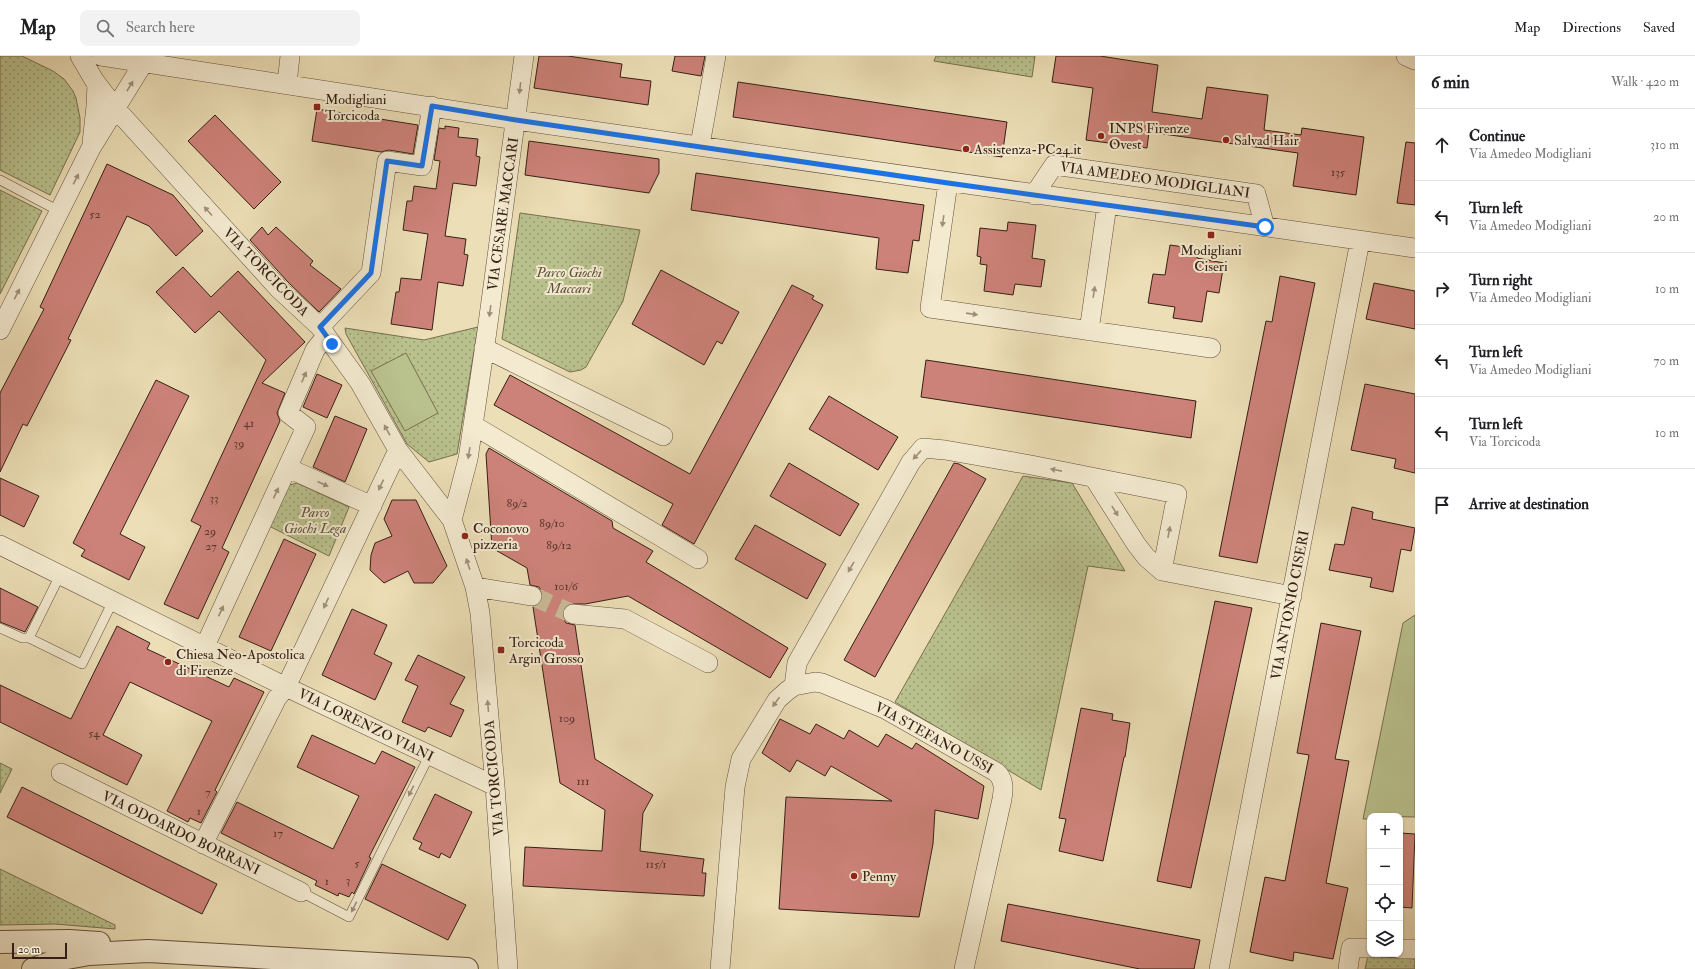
<!DOCTYPE html>
<meta charset="utf-8">
<style>
:root{--surface:#fff;--page:#f2f2f2;--text:#202124;--muted:#757577;--line:#e0e0e0}
body{margin:0;font-family:"IM FELL Double Pica",serif;background:var(--page);color:var(--text)}
.controls{position:absolute;right:12px;bottom:12px;display:grid;overflow:hidden;border-radius:8px;box-shadow:0 1px 3px #0004}
.controls button{width:36px;height:36px;display:grid;place-items:center;padding:0;border:0;border-bottom:1px solid var(--line);background:var(--surface);color:var(--text);font:20px sans-serif}
.scale{position:absolute;left:12px;bottom:10px;width:55px;box-sizing:border-box;padding-left:4px;border:2px solid #362015;border-top:0;font-size:11px;line-height:14px;white-space:nowrap;color:#362015;-webkit-text-stroke:3px #f3ead0;paint-order:stroke}
.stop{position:absolute;width:12px;height:12px;margin:-9px;border:3px solid #1a73e8;border-radius:50%;background:#fff}
.stop.end{background:#1a73e8;border-color:#fff;box-shadow:0 1px 4px #0008}
.list{margin:0;padding:0;list-style:none}
h2{display:flex;justify-content:space-between;align-items:center;height:52px;margin:0;padding:0 16px;font-size:17px}
h2 small{font-size:13px;font-weight:400;color:var(--muted)}
.list li{display:grid;grid-template-columns:26px 1fr auto;gap:12px;align-items:center;box-sizing:border-box;height:72px;padding:0 16px;border-top:1px solid var(--line)}
.list b{display:block;font-size:15px;white-space:nowrap}
.list p{margin:0;font-size:13px;white-space:nowrap;color:var(--muted)}
.list em{font-size:13px;font-style:normal;color:var(--muted)}
.icon{flex:none;width:22px;height:22px;fill:none;stroke:currentColor;stroke-width:2;stroke-linecap:round;stroke-linejoin:round}
.map{position:relative;flex:none;width:1415px;height:913px;overflow:hidden}
header{display:flex;align-items:center;gap:24px;box-sizing:border-box;height:56px;padding:0 20px;background:var(--surface);border-bottom:1px solid var(--line)}
header strong{font-size:19px}
nav{display:flex;gap:22px;margin-inline-start:auto;font-size:14px}
.search{width:280px;height:36px;background:var(--page);display:flex;align-items:center;gap:10px;box-sizing:border-box;padding:0 14px;border-radius:8px;color:var(--muted);font-size:15px}
main{display:flex}
aside{flex:1;background:var(--surface)}
.map>svg:first-child{display:block}
.grass{fill:url(#grass-dots);stroke:#787051}
.pitch{fill:#b9c18d;stroke:#787051}
.building{fill:#cd8279;stroke:#362015}
.lines{fill:none;stroke-linecap:round;stroke-linejoin:round}
.minor-tunnel{stroke:#c8b896;stroke-width:19;stroke-dasharray:19 10;stroke-linecap:butt}
.service-casing{stroke:#64503d;stroke-width:10}
.minor-casing{stroke:#64503d;stroke-width:20}
.tertiary-casing{stroke:#64503d;stroke-width:24}
.service{stroke:#f3ead0;stroke-width:9}
.minor{stroke:#f3ead0;stroke-width:19}
.tertiary{stroke:#f3ead0;stroke-width:22}
.oneway{fill:#9e8f7c}
.route{stroke:#1a73e8;stroke-width:5}
.poi-dot{fill:#8f2418;stroke:#f3ead0;stroke-width:1.5}
.labels{text-anchor:middle;dominant-baseline:central;stroke-width:4;stroke-linejoin:round;paint-order:stroke}
.number-label{font-size:12px;fill:#5c382e}
.poi-label{font-size:14px;fill:#362015;stroke:#f3ead0;text-anchor:start}
.street-label{font-size:14px;fill:#362015;stroke:#f3ead0}
.park-label{font-size:14px;font-style:italic;fill:#5d5039;stroke:#f3ead0}
</style>
<header>
<strong>Map</strong>
<div class="search"><svg class="icon" aria-label="search" viewBox="0 0 24 24"><circle cx="10" cy="10" r="6"/><path d="M15 15l6 6"/></svg>Search here</div>
<nav><a>Map</a><a>Directions</a><a>Saved</a></nav>
</header>
<main>
<div class="map">
<svg width="1415" height="913" viewBox="0 0 1415 913">
<defs>
<pattern id="grass-dots" width="8" height="8" patternUnits="userSpaceOnUse"><rect width="8" height="8" fill="#b9c18d"/><path d="M2 2h.1M6 6h.1" fill="none" stroke="#979c72" stroke-width="1.8" stroke-linecap="round"/></pattern>
</defs>
<rect width="100%" height="100%" fill="#ecdeb6"/>
<filter id="stains"><feTurbulence type="fractalNoise" baseFrequency=".005" numOctaves="4"/><feColorMatrix values="0 0 0 0 .2 0 0 0 0 .09 0 0 0 0 .02 0 0 0 .5 -.17"/></filter>
<radialGradient id="worn" r=".72"><stop offset=".6" stop-color="#630" stop-opacity="0"/><stop offset="1" stop-color="#630" stop-opacity=".3"/></radialGradient>
<path class="grass" d="M0 0H22L53 15 64 23 73 35 76 42 80 62V76L50 139 0 114Z
M936 0H1035L1032 21 934 5Z
M0 134 42 155 0 238Z
M520 157 640 174 623 245 586 311 581 314 570 316 502 283Z
M478 271 457 398 429 406 407 388 346 278 345 272 424 284Z
M1023 420 1072 427 1125 515 1088 510 1041 734 895 646Z
M297 427 349 451 329 500 269 470 286 430Z
M0 707 12 713 0 737Z
M0 813 115 869V873L55 868 0 869Z
M1368 900 1415 903V913H1365Z"/>
<path class="pitch" d="M406 297 438 357 405 375 371 315Z
M1415 559V761L1370 760V763H1363L1403 567Z"/>
<path class="building" d="M539 0H568L622 8 620 21 651 25 648 49 534 32Z
M675 0H705L701 20 672 15Z
M1056 0H1100L1158 9 1152 56 1202 63 1207 31 1268 39 1264 74 1301 79 1302 72 1364 81 1356 139 1293 130 1298 97 1149 76 1147 92 1086 84 1093 32 1052 26Z
M738 26 1007 66 1002 101 733 61Z
M317 53 418 69 413 98 389 94 381 96 312 85Z
M215 59 281 126 254 153 188 85Z
M445 70 459 72 458 81 478 83 476 100 480 101 476 130 453 127 445 180 466 183 464 198 468 199 463 230 438 226 432 274 391 268 396 236H399L401 222 421 224 428 178 403 174 407 145H412L414 130 436 133 440 105 434 104 439 72 445 73Z
M529 85 659 103V117L649 137 525 119Z
M1406 86 1415 87V149L1397 147Z
M107 108 173 139 203 175 176 200 149 170 127 160 68 283 71 284 27 370 23 368 0 416V337L44 253 40 251Z
M696 117 924 149 919 185 913 184 908 217 876 213 879 182 691 154Z
M1008 166 1036 169 1032 202 1045 204 1041 231 1015 228 1013 239 984 235 987 209 980 208 981 201 977 200 980 172 1007 175Z
M262 171 268 179 276 171 313 205 310 209 341 233 319 256 287 225 250 184Z
M1170 189 1198 193 1197 202 1224 207 1219 237 1207 235 1202 266 1173 262 1175 251 1148 247 1153 218 1165 219Z
M183 211 211 241 238 215 305 286 262 327 285 337 277 357 280 365 222 492 229 496 198 563 164 548 201 470 191 465 266 304 219 255 195 277 156 236Z
M661 214 739 256 722 288 717 285 704 309 632 268Z
M1280 220 1315 227 1257 507 1219 500 1266 265 1272 266Z
M1374 227 1415 235V273L1366 263Z
M792 229 814 240 812 243 823 249 694 488 662 469 673 448 494 349 510 319 690 418Z
M926 304 1196 345 1191 382 921 341Z
M317 318 342 329 327 362 303 351Z
M156 324 189 340 120 478 145 491 129 524 81 500 85 494 73 487Z
M1365 328 1415 338V417L1394 412 1396 403 1351 394Z
M829 340 898 381 878 414 809 373Z
M335 360 367 373 345 426 313 411Z
M489 392 612 465 613 472 653 495 646 506 788 592 770 622 628 540 585 548H569L564 551 562 557 563 562 566 567 575 569 595 703 653 739 643 757 640 795 704 803 702 817H706L704 840 523 830 525 791 602 795 605 754 560 727 533 551 541 547 543 541 542 536 539 531 530 529 527 512 492 492 486 398Z
M789 407 859 448 840 480 770 440Z
M954 407 959 408 986 423 875 621 844 604Z
M0 422 39 440 24 471 0 459Z
M392 444H416L447 510 433 527H414L408 515 384 527 370 514 371 499 375 487 392 480 384 463Z
M1352 451 1373 456 1372 463 1415 472 1411 495 1401 493 1393 536 1370 531 1372 522 1329 514 1335 488 1344 489Z
M755 469 826 508 807 543 735 503Z
M284 483 316 498 271 595 239 581Z
M0 532 38 551 25 576 0 566Z
M1215 545 1252 552 1191 832 1157 825Z
M352 553 387 569 374 598 392 607 375 644 322 619Z
M1321 567 1361 575 1335 703 1349 705 1326 827 1348 832 1333 903 1294 896 1293 905 1250 896 1265 821 1285 825 1309 699 1297 697Z
M117 570 150 587 147 593 229 631 234 622 264 636 215 734 217 736 201 767 190 762 188 766 167 755 212 665 130 626 103 679 142 699 127 729 0 666V629L71 663Z
M418 599 465 621 450 648 464 654 451 681 428 671 425 676 402 666 418 630 405 624Z
M1081 652 1113 658 1112 664 1130 667 1125 701H1124L1103 805 1059 795 1066 763 1059 762Z
M780 663 810 678 816 668 844 683 849 674 878 691 886 678 912 693 916 687 984 730 978 763 935 754 933 788 919 861 779 853 786 741 892 745 831 710 825 720 797 704 790 716 762 697Z
M312 679 375 708 382 695 415 711 369 801 371 802 354 838 352 836 349 841 339 837 338 840 315 829 317 825 221 777 237 746 333 793 359 740 297 711Z
M22 731 217 828 202 858 7 761Z
M435 738 472 756 450 802 441 797 439 802 419 793 422 787 413 783Z
M1400 777 1415 778 1412 852 1400 851Z
M382 808 466 849 448 884 365 843Z
M1008 848 1200 884 1194 913H1140L1001 885Z"/>
<g class="lines">
<path class="minor-tunnel" d="M532 540 573 558"/>
<defs>
<path id="service" d="M0 124 59 155
M60 519 29 582 82 608 113 545
M0 572 22 582H29
M301 836 349 861 429 700"/>
<path id="minor" d="M80 0 94 24 116 53 279 233 320 271 332 288 360 327 398 394 452 464 475 531 480 557 495 730 508 913
M101 0 516 64 1415 192
M1406 0 1415 4
M287 28 290 0
M92 87 96 50 97 28
M700 89 716 0
M948 127 930 252 1211 292
M1034 139 1054 109 1256 138 1265 171
M320 271 371 217 387 105 422 110 432 50
M0 274 91 92 144 6
M1089 275 1107 149
M484 292 663 380
M473 369 698 503
M288 412 372 450
M1094 422 1136 488 1146 501 1162 515 1292 540
M452 464 468 403 487 275 524 0
M0 489 286 631 495 730
M475 531 532 540
M573 558 625 563 708 607
M205 590 306 371 288 357 315 294 326 280
M794 630 815 626 822 627 885 653 996 716C1004 723 1004 732 1002 743L964 913
M61 717 301 836
M203 788 277 642 286 631 398 394
M1400 893H1415
M720 913 735 731 741 703 777 644 787 635 794 630 797 607 911 406 923 392 945 394 1031 409 1177 438 1162 515
M1219 913 1360 185
M1348 913 1351 892H1370"/>
<path id="tertiary" d="M0 886 69 885 99 887
M33 913 61 903 89 898 148 895 467 913"/>
</defs>
<use href="#service" class="service-casing"/>
<use href="#minor" class="minor-casing"/>
<use href="#tertiary" class="tertiary-casing"/>
<use href="#service" class="service"/>
<use href="#minor" class="minor"/>
<use href="#tertiary" class="tertiary"/>
</g>
<defs><path id="oneway-solid" d="M-6-.8H1V-3.2L6.5 0L1 3.2V.8H-6Z"/></defs>
<g class="oneway">
<use href="#oneway-solid" transform="translate(130 30) rotate(-59)"/>
<use href="#oneway-solid" transform="translate(520 32) rotate(97)"/>
<use href="#oneway-solid" transform="translate(76 123) rotate(-63)"/>
<use href="#oneway-solid" transform="translate(208 155) rotate(-132)"/>
<use href="#oneway-solid" transform="translate(943 165) rotate(98)"/>
<use href="#oneway-solid" transform="translate(1094 236) rotate(-81)"/>
<use href="#oneway-solid" transform="translate(17 238) rotate(-63)"/>
<use href="#oneway-solid" transform="translate(490 255) rotate(98)"/>
<use href="#oneway-solid" transform="translate(972 258) rotate(8)"/>
<use href="#oneway-solid" transform="translate(304 321) rotate(-67)"/>
<use href="#oneway-solid" transform="translate(387 374) rotate(-119)"/>
<use href="#oneway-solid" transform="translate(469 397) rotate(99)"/>
<use href="#oneway-solid" transform="translate(917 399) rotate(133)"/>
<use href="#oneway-solid" transform="translate(1056 414) rotate(-169)"/>
<use href="#oneway-solid" transform="translate(323 428) rotate(24)"/>
<use href="#oneway-solid" transform="translate(381 429) rotate(115)"/>
<use href="#oneway-solid" transform="translate(276 437) rotate(-65)"/>
<use href="#oneway-solid" transform="translate(1115 455) rotate(58)"/>
<use href="#oneway-solid" transform="translate(1169 476) rotate(-79)"/>
<use href="#oneway-solid" transform="translate(468 508) rotate(-108)"/>
<use href="#oneway-solid" transform="translate(851 511) rotate(120)"/>
<use href="#oneway-solid" transform="translate(326 547) rotate(115)"/>
<use href="#oneway-solid" transform="translate(221 555) rotate(-65)"/>
<use href="#oneway-solid" transform="translate(776 646) rotate(126)"/>
<use href="#oneway-solid" transform="translate(488 650) rotate(-95)"/>
<use href="#oneway-solid" transform="translate(411 735) rotate(116)"/>
<use href="#oneway-solid" transform="translate(354 851) rotate(116)"/>
</g>
<g class="lines">
<path class="route" d="M332 288 320 271 371 217 387 105 422 110 432 50 516 64 948 127 1265 171"/>
</g>
<g class="poi-dot">
<rect x="313" y="47" width="8" height="8" rx="2"/>
<circle cx="1101" cy="80" r="4"/>
<circle cx="1226" cy="84" r="4"/>
<circle cx="966" cy="93" r="4"/>
<rect x="1207" y="175" width="8" height="8" rx="2"/>
<circle cx="465" cy="480" r="4"/>
<rect x="497" y="590" width="8" height="8" rx="2"/>
<circle cx="168" cy="606" r="4"/>
<circle cx="854" cy="820" r="4"/>
</g>
<g class="labels">
<g class="number-label">
<text x="1338" y="116">135</text>
<text x="95" y="158">52</text>
<text x="249" y="367">41</text>
<text x="239" y="387">39</text>
<text x="214" y="442">33</text>
<text x="517" y="447">89/2</text>
<text x="552" y="467">89/10</text>
<text x="210" y="475">29</text>
<text x="559" y="489">89/12</text>
<text x="211" y="490">27</text>
<text x="566" y="530">101/6</text>
<text x="567" y="662">109</text>
<text x="94" y="677">54</text>
<text x="583" y="725">111</text>
<text x="208" y="736">7</text>
<text x="199" y="755">1</text>
<text x="278" y="777">17</text>
<text x="357" y="807">5</text>
<text x="656" y="808">115/1</text>
<text x="348" y="824">3</text>
<text x="327" y="825">1</text>
</g>
<g class="poi-label">
<text x="325" y="43">Modigliani<tspan x="325" dy="16">Torcicoda</tspan></text>
<text x="1109" y="72">INPS Firenze<tspan x="1109" dy="16">Ovest</tspan></text>
<text x="1234" y="84">Salvad Hair</text>
<text x="974" y="93">Assistenza-PC24.it</text>
<text x="1211" y="194" text-anchor="middle">Modigliani<tspan x="1211" dy="16">Ciseri</tspan></text>
<text x="473" y="472">Coconovo<tspan x="473" dy="16">pizzeria</tspan></text>
<text x="509" y="586">Torcicoda<tspan x="509" dy="16">Argin Grosso</tspan></text>
<text x="176" y="598">Chiesa Neo-Apostolica<tspan x="176" dy="16">di Firenze</tspan></text>
<text x="862" y="820">Penny</text>
</g>
<g class="street-label">
<text transform="translate(1155 124) rotate(8)">VIA AMEDEO MODIGLIANI</text>
<text transform="translate(503 158) rotate(-82)">VIA CESARE MACCARI</text>
<text transform="translate(266 216) rotate(46)">VIA TORCICODA</text>
<text transform="translate(1290 549) rotate(-79)">VIA ANTONIO CISERI</text>
<text transform="translate(366 669) rotate(26)">VIA LORENZO VIANI</text>
<text transform="translate(934 682) rotate(29)">VIA STEFANO USSI</text>
<text transform="translate(494 722) rotate(-95)">VIA TORCICODA</text>
<text transform="translate(181 777) rotate(26)">VIA ODOARDO BORRANI</text>
</g>
<g class="park-label">
<text x="569" y="216">Parco Giochi<tspan x="569" dy="16">Maccari</tspan></text>
<text x="315" y="456">Parco<tspan x="315" dy="16">Giochi Lega</tspan></text>
</g>
</g>
<rect width="100%" height="100%" filter="url(#stains)"/>
<rect width="100%" height="100%" fill="url(#worn)"/>
</svg>
<div class="controls">
<button>+</button>
<button>−</button>
<button><svg class="icon" aria-label="locate" viewBox="0 0 24 24"><circle cx="12" cy="12" r="6"/><path d="M12 2v4M12 18v4M2 12h4M18 12h4"/></svg></button>
<button><svg class="icon" aria-label="layers" viewBox="0 0 24 24"><path d="M12 4l9 5-9 5-9-5zM3 14l9 5 9-5"/></svg></button>
</div>
<div class="scale">20 m</div>
<div class="stop" style="left:1265px;top:171px"></div>
<div class="stop end" style="left:332px;top:288px"></div>
</div>
<aside>
<h2>6 min<small>Walk · 420 m</small></h2>
<ul class="list">
<li><svg class="icon" aria-label="ahead" viewBox="0 0 24 24"><path d="M12 20V5M6 11l6-6 6 6"/></svg><div><b>Continue</b><p>Via Amedeo Modigliani</p></div><em>310 m</em></li>
<li><svg class="icon" aria-label="left" viewBox="0 0 24 24"><path d="M17 20v-9H6M10 6l-5 5 5 5"/></svg><div><b>Turn left</b><p>Via Amedeo Modigliani</p></div><em>20 m</em></li>
<li><svg class="icon" aria-label="right" viewBox="0 0 24 24"><path d="M7 20v-9h11M14 6l5 5-5 5"/></svg><div><b>Turn right</b><p>Via Amedeo Modigliani</p></div><em>10 m</em></li>
<li><svg class="icon" aria-label="left" viewBox="0 0 24 24"><path d="M17 20v-9H6M10 6l-5 5 5 5"/></svg><div><b>Turn left</b><p>Via Amedeo Modigliani</p></div><em>70 m</em></li>
<li><svg class="icon" aria-label="left" viewBox="0 0 24 24"><path d="M17 20v-9H6M10 6l-5 5 5 5"/></svg><div><b>Turn left</b><p>Via Torcicoda</p></div><em>10 m</em></li>
<li><svg class="icon" aria-label="arrive" viewBox="0 0 24 24"><path d="M6 21V4h12l-3 4 3 4H6"/></svg><div><b>Arrive at destination</b></div></li>
</ul>
</aside>
</main>
